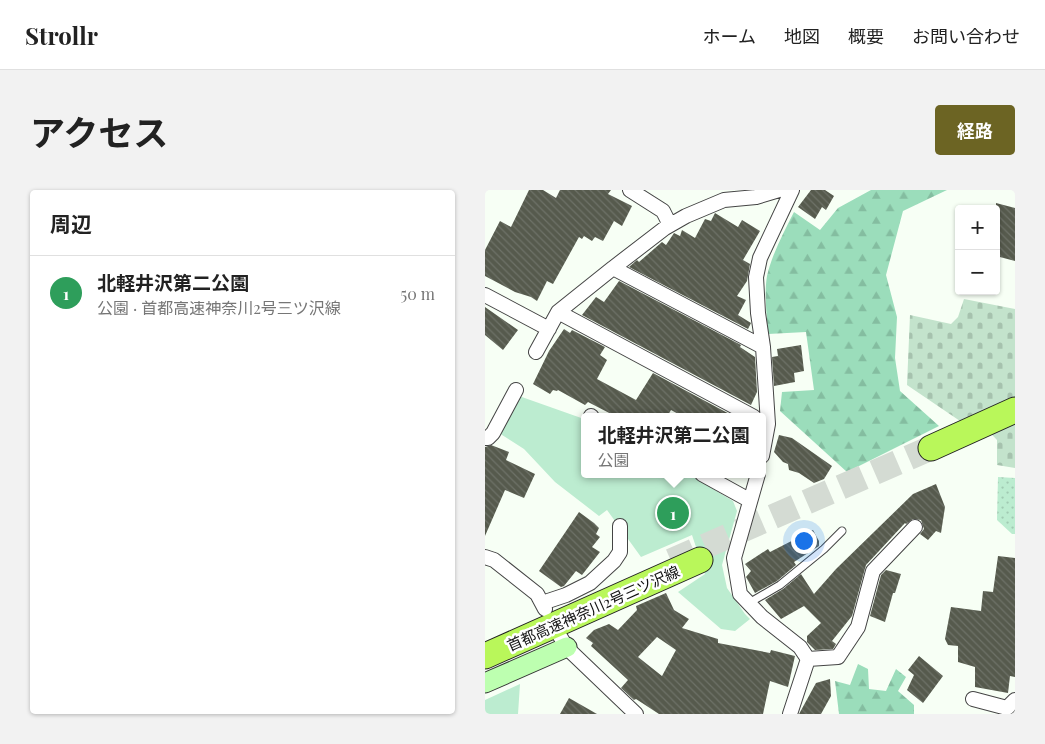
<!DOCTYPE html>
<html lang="ja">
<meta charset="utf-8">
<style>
:root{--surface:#fff;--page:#f2f2f2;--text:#222;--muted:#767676;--line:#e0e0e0;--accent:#6c6423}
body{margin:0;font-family:"Playfair Display","Noto Sans JP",serif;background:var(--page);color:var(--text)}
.controls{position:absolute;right:15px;top:15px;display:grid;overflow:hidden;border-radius:5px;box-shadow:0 1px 4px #0004}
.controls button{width:45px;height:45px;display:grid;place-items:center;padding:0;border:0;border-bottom:1px solid var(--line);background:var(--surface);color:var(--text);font:25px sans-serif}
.you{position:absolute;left:318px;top:350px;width:18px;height:18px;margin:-12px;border:4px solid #fff;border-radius:50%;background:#1a73e8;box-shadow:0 0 0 8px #1a73e833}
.badge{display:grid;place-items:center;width:32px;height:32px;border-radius:50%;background:var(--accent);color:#fff;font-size:16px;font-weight:700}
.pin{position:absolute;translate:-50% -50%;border:2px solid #fff;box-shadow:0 1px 5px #0006}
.popup{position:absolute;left:96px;top:223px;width:185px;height:65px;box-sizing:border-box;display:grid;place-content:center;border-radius:5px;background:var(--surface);filter:drop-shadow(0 1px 4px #0005);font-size:16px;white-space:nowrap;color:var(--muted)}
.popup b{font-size:19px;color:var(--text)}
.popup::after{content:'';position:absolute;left:50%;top:100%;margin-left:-10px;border:10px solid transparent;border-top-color:var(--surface)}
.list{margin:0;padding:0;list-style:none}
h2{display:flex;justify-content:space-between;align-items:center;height:65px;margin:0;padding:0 20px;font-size:21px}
h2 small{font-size:16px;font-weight:400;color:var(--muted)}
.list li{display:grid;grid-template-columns:32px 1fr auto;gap:15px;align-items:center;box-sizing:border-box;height:75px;padding:0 20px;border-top:1px solid var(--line)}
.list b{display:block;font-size:19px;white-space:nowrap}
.list p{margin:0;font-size:16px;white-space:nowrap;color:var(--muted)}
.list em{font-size:16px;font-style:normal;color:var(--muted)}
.map{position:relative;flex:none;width:530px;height:524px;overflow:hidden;border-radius:5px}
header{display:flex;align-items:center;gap:30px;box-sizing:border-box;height:70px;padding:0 25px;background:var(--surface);border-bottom:1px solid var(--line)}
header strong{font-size:24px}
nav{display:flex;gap:28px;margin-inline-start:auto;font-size:18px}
.intro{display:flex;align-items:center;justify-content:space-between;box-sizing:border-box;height:120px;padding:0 30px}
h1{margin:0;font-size:35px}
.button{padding:12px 22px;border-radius:5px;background:var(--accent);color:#fff;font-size:18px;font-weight:700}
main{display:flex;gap:30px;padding:0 30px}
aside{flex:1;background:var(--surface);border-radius:5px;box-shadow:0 1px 4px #0004}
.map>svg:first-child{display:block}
.grass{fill:url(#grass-dots)}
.forest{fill:url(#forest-firs)}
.cemetery{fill:url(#cemetery-stones)}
.park{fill:#bcecd0}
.building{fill:url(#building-back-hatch);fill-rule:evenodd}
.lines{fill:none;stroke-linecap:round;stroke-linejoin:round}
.highway-tunnel{stroke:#d4dbd3;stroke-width:25;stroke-dasharray:25 12;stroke-linecap:butt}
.lane-casing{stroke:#444;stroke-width:9}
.street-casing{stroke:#444;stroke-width:16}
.secondary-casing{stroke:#333;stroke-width:21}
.highway-casing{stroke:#222;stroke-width:27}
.lane{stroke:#fff;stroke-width:7}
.street{stroke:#fff;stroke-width:14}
.secondary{stroke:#bdffb0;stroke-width:19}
.highway{stroke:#b9f75a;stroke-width:25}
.labels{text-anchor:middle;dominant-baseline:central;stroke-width:5;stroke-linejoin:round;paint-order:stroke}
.street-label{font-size:15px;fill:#111;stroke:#fff}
</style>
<header>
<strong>Strollr</strong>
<nav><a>ホーム</a><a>地図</a><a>概要</a><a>お問い合わせ</a></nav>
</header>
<div class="intro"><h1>アクセス</h1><a class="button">経路</a></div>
<main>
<aside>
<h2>周辺<small></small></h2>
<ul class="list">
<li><span class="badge" style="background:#2e9e5b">1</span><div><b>北軽井沢第二公園</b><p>公園 · 首都高速神奈川2号三ツ沢線</p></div><em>50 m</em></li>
</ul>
</aside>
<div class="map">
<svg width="530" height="524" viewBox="0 0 530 524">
<defs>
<pattern id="grass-dots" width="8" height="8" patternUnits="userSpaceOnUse" patternTransform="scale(1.25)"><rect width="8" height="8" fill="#bcecd0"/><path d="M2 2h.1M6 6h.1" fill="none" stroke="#a1c9b2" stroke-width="1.8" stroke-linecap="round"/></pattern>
<pattern id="forest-firs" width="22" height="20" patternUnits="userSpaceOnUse" patternTransform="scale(1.25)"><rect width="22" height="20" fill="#9bddbb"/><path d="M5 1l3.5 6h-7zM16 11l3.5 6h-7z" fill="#84bda0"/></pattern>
<pattern id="cemetery-stones" width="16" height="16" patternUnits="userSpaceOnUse" patternTransform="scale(1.25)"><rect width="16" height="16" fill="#c3e3cc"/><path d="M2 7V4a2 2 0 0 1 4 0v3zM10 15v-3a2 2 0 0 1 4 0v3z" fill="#a6c2ae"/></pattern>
<pattern id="building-back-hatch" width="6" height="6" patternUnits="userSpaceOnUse" patternTransform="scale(1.25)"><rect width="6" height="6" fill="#565a4d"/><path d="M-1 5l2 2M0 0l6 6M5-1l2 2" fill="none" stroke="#6e7268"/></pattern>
</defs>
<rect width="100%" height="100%" fill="#f7fff5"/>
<path class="grass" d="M513 287 530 288V344H527L512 330Z"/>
<path class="forest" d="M386 0H462L418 21 401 85 412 127 410 168 415 201 454 236 362 282 295 221 297 202 329 200 321 142 283 144C282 127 279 103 282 86 287 64 299 42 309 22L335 40 353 18Z
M373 474 383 479 384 499 401 501 411 479 421 487 413 501 429 515V524H354L350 491 365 495Z"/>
<path class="cemetery" d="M479 109 530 119V278L512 275V250L490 227 475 231 422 195 425 125 466 134 473 127Z"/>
<path class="park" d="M34 206 99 229V284H203L248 311 252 321 237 375 242 398 260 424 265 429 250 441 236 439 193 402 220 384 207 345 156 367 122 320 114 326 70 292 39 259 14 243Z
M35 494 33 524H0V510Z"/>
<path class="building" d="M44 0H58L71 8 75 0H126L123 4 147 16 137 36 129 31 118 51 110 47 107 51 99 46 97 49 94 47 68 94 62 91 52 111 46 107 30 102 0 86V60L15 31 26 37Z
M326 0H340L349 6 341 20 337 17 330 29 313 17Z
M511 13 530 18V71L511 66Z
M230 23 253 37 257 30 275 41 258 70 265 74 262 91 252 106 261 110 253 125 266 133 263 139 144 77 152 70 154 72 177 52 181 55 189 43 195 46 197 40 210 48 220 29 226 31Z
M134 91 256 155 255 157 270 167 272 202 266 215 97 125 111 107 119 112Z
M0 117 33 140 18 160 0 145Z
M79 139 85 143 87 140 120 157 115 165 122 170 112 189 151 210 168 183 250 227H199L186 220 182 227H132L103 212 100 215 73 200 72 201 68 200 65 204 48 194 64 161Z
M316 155 319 181 309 183 310 192 289 196 287 167 293 166 292 159Z
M294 245 307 248 347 276 339 289 329 293 314 283 304 280 303 274 298 272 289 262Z
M6 255 24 262 21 270 50 284 39 308 20 300 0 346V257Z
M451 294 460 317 456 343 451 341 443 350 435 344 439 339 436 330 428 329 421 334 420 333 381 375 367 426 347 451 351 454 348 459 330 460 322 452V446L336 433 319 416 296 429 280 410 298 399 316 384 329 404 351 379 428 304Z
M94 322 109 333 114 338 111 344 115 347 107 357 115 362 97 385 91 381 79 396 76 397 54 381Z
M328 340 334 351V356L309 372 311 375 292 391 270 403 261 387 266 381 260 374 283 359 285 362Z
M513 366 530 368V487L525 486 523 503 490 497V477L473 472V456L463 455 460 449 466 417 496 421 498 401 508 402Z
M401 380 416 384 410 403H408L400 432 385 426 396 385Z
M181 403 189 420 204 429 197 438 233 449V453L285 463 286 460 310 466 303 497 285 491 278 524H174L151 509 149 510 136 498 143 490 106 456 108 453 101 448 109 440 124 434 133 440 152 420 151 416ZM172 447 191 460 177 486 153 467Z
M434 466 458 486 438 513 422 500 429 485 423 480Z
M345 489 346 506 336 524H314L331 493Z
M84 508 112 524H75Z"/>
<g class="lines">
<path class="highway-tunnel" d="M186 371 446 258"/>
<defs>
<path id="lane" d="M264 413 295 395 339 359 357 341"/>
<path id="street" d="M145 0 178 21 185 35
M128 78 180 38 201 26 239 10 271 7 294 0
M0 105 64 139
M73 122 269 227
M51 162 73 122 128 78 278 157
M106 226 107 227
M0 248H3L8 243 31 200
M277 266 283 234 278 157 273 123 271 87 275 68 307 0
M217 284 264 310
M273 284 249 368 255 404 277 427 315 457 323 469 305 524
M0 367 9 370 52 404 60 419
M57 413 81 405 105 393 129 371 135 362V336
M73 443 82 458 151 524
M323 469 353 467 373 437 388 381 430 337
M488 509 522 518 530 510"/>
<path id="secondary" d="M0 493 82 457"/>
<path id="highway" d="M446 258 530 220
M0 466 215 370"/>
</defs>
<use href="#lane" class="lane-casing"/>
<use href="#street" class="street-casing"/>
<use href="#secondary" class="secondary-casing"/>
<use href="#highway" class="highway-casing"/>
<use href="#lane" class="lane"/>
<use href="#street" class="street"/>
<use href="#secondary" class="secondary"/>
<use href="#highway" class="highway"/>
</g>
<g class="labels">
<g class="street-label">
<text transform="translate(108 418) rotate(-24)">首都高速神奈川2号三ツ沢線</text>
</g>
</g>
</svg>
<div class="controls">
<button>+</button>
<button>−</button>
</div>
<div class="you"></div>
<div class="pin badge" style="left:188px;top:323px;background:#2e9e5b">1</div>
<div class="popup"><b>北軽井沢第二公園</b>公園</div>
</div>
</main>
